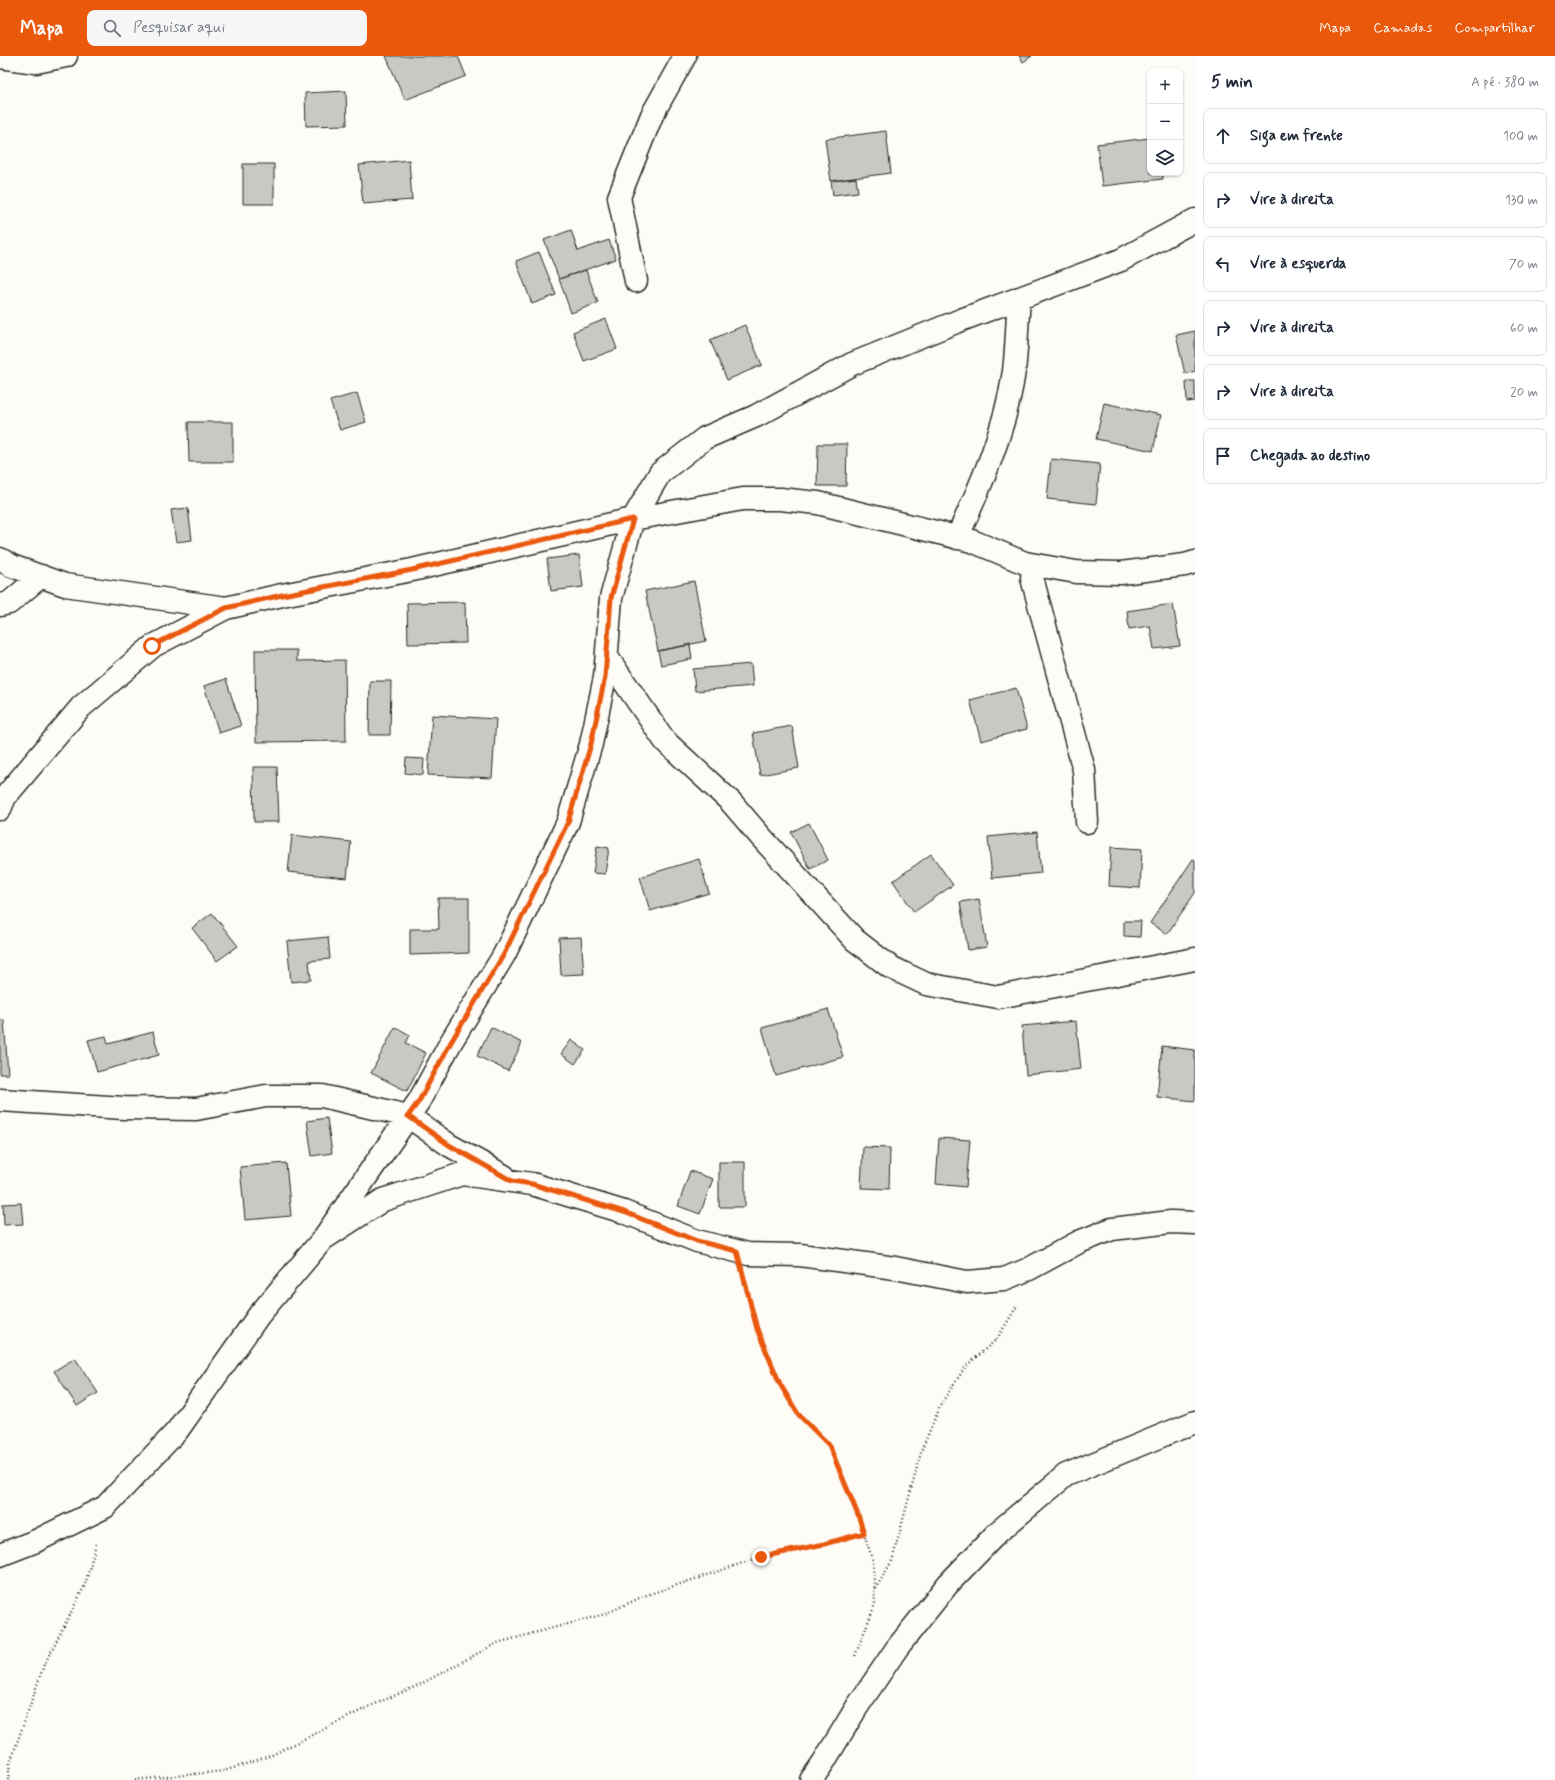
<!DOCTYPE html>
<html lang="pt">
<meta charset="utf-8">
<style>
:root{--surface:#fff;--page:#f6f6f7;--text:#1f2937;--muted:#747a83;--line:#e0e1e3;--accent:#ea580c}
body{margin:0;font-family:Mynerve,sans-serif;background:var(--page);color:var(--text)}
.controls{position:absolute;right:12px;top:12px;display:grid;overflow:hidden;border-radius:8px;box-shadow:0 1px 3px #0004}
.controls button{width:36px;height:36px;display:grid;place-items:center;padding:0;border:0;border-bottom:1px solid var(--line);background:var(--surface);color:var(--text);font:20px sans-serif}
.stop{position:absolute;width:12px;height:12px;margin:-9px;border:3px solid #ea580c;border-radius:50%;background:#fff}
.stop.end{background:#ea580c;border-color:#fff;box-shadow:0 1px 4px #0008}
.list{margin:0;padding:0;list-style:none}
h2{display:flex;justify-content:space-between;align-items:center;height:52px;margin:0;padding:0 16px;font-size:17px}
h2 small{font-size:13px;font-weight:400;color:var(--muted)}
.list li{display:grid;grid-template-columns:26px 1fr auto;gap:12px;align-items:center;box-sizing:border-box;height:56px;margin:0 8px 8px;padding:0 8px;border:1px solid var(--line);border-radius:8px}
.list b{display:block;font-size:15px;white-space:nowrap}
.list em{font-size:13px;font-style:normal;color:var(--muted)}
.icon{flex:none;width:22px;height:22px;fill:none;stroke:currentColor;stroke-width:2;stroke-linecap:round;stroke-linejoin:round}
.map{position:relative;flex:none;width:1195px;height:1724px;overflow:hidden}
header{display:flex;align-items:center;gap:24px;box-sizing:border-box;height:56px;padding:0 20px;background:var(--accent);color:#fff}
header strong{font-size:19px}
nav{display:flex;gap:22px;margin-inline-start:auto;font-size:14px}
.search{width:280px;height:36px;background:var(--page);display:flex;align-items:center;gap:10px;box-sizing:border-box;padding:0 14px;border-radius:8px;color:var(--muted);font-size:15px}
main{display:flex}
aside{flex:1;background:var(--surface)}
.map>svg:first-child{display:block}
.building{fill:#c9c8c4;stroke:#2b2b2b}
.lines{fill:none;stroke-linecap:round;stroke-linejoin:round}
.minor-casing{stroke:#2b2b2b;stroke-width:25}
.path{stroke:#2b2b2b;stroke-width:2.5;stroke-dasharray:1 3;stroke-linecap:butt}
.minor{stroke:#fdfcf7;stroke-width:22}
.route{stroke:#ea580c;stroke-width:5}
</style>
<header>
<strong>Mapa</strong>
<div class="search"><svg class="icon" aria-label="search" viewBox="0 0 24 24"><circle cx="10" cy="10" r="6"/><path d="M15 15l6 6"/></svg>Pesquisar aqui</div>
<nav><a>Mapa</a><a>Camadas</a><a>Compartilhar</a></nav>
</header>
<main>
<div class="map">
<svg width="1195" height="1724" viewBox="0 0 1195 1724">
<rect width="100%" height="100%" fill="#fdfcf7"/>
<filter id="ink" filterUnits="userSpaceOnUse"><feTurbulence type="fractalNoise" baseFrequency=".025" numOctaves="2"/><feDisplacementMap in="SourceGraphic" scale="8" xChannelSelector="R" yChannelSelector="G"/><feConvolveMatrix kernelMatrix="1 2 1 2 8 2 1 2 1" color-interpolation-filters="sRGB"/></filter>
<g filter="url(#ink)">
<path class="building" d="M386 0H458L466 20 405 44Z
M1019 0H1032L1023 6Z
M346 35 347 69 306 70 305 37Z
M886 75 891 117 831 125 825 83Z
M1150 82V117H1163V123L1102 130 1097 88Z
M409 104 412 144 363 148 359 109Z
M243 108H274V148H243Z
M856 122 858 136 833 139 831 125Z
M571 174 578 195 609 184 616 203 559 223 544 184Z
M539 196 556 239 532 248 516 205Z
M586 214 598 247 571 257 559 223Z
M606 263 617 293 584 305 573 276Z
M745 269 762 309 727 324 710 284Z
M1195 275V315L1185 318 1176 279Z
M1186 325H1195V345L1187 346Z
M357 337 366 366 340 374 330 345Z
M1104 347 1161 359 1153 395 1096 383Z
M188 366H233V406H189Z
M818 388H847L846 430H817Z
M1051 403 1100 408 1096 448 1047 443Z
M188 452 192 484 176 486 171 454Z
M579 499 583 531 551 535 547 503Z
M694 525 706 585 658 595 645 535Z
M465 546 466 587 408 588 407 547Z
M1173 548 1180 590 1154 593 1150 570 1129 573 1127 555Z
M690 589 692 603 661 609 658 595Z
M255 594H297V605L345 604 346 685 256 686Z
M751 608 753 630 695 635 693 613Z
M226 623 241 670 219 677 204 630Z
M370 625H391L390 679H369Z
M1016 632 1027 673 981 685 970 644Z
M432 659 496 663 492 722 428 719Z
M792 670 799 712 760 719 753 677Z
M406 702 424 703 423 719 405 717Z
M253 711H277L279 766H254Z
M809 767 828 804 810 813 791 776Z
M1037 776 1041 817 992 822 988 781Z
M292 779 351 786 347 822 288 816Z
M597 790 609 792 605 818 593 817Z
M1111 791 1142 793 1140 832 1109 830Z
M931 798 953 829 914 856 893 825Z
M699 803 709 837 650 855 640 821Z
M1193 803 1195 804V837L1167 878 1150 867Z
M438 842H469V897L410 899V873H439Z
M979 843 987 891 968 894 960 846Z
M212 857 238 890 217 905 192 872Z
M1124 865H1141L1140 881 1124 880Z
M328 881 330 903 309 905 311 924 291 926 287 885Z
M581 881 584 918 561 919 559 882Z
M828 953 843 1001 776 1020 762 972Z
M0 964H4L8 1018H0Z
M1076 965 1081 1013 1026 1019 1022 970Z
M395 971 410 979 406 987 426 997 407 1035 371 1017Z
M491 971 522 987 508 1015 477 1000Z
M153 976 159 999 97 1016 88 984 106 980 108 988Z
M571 984 585 994 575 1008 561 998Z
M1162 990 1195 994V1045L1157 1041Z
M327 1062 332 1097 312 1100 307 1065Z
M939 1082 970 1084 966 1131 936 1128Z
M863 1091 890 1092 889 1133 861 1132Z
M719 1106H745V1151H719Z
M286 1107 291 1160 245 1164 240 1111Z
M690 1115 713 1123 700 1158 678 1150Z
M21 1147 23 1168 4 1169 3 1148Z
M75 1302 98 1337 77 1350 54 1315Z"/>
<g class="lines">
<defs>
<path id="minor" d="M0 1 36 6 66 0
M636 225 619 141 652 59 685 0
M957 482C981 429 1006 373 1014 315 1017 291 1017 266 1019 242
M0 503 12 510 65 529 226 552
M1034 509 1032 522 1084 714 1087 766
M0 549 9 547 41 520
M607 601 665 685 731 746 761 781 855 884 890 911 926 928 998 941 1195 903
M0 753 5 741 81 651 153 590 226 552 282 539 412 514 633 463 743 443H780L818 447 972 485 1025 507 1076 516 1121 517 1185 509 1195 506
M0 1044 124 1052 196 1053 266 1040H322L408 1060 449 1089 504 1120
M323 1183 419 1045 451 986 504 899 568 766 591 688 605 621 611 542 633 463 660 417 705 382 756 360 852 308 961 264 1121 204 1195 164
M0 1499 36 1485 105 1451 177 1375 259 1259 323 1183 383 1144 462 1118 532 1128 624 1156 697 1185 748 1198 800 1199 895 1212 967 1226 1004 1223 1029 1213 1079 1186 1112 1173 1171 1166 1195 1167
M811 1724 823 1707 857 1651 897 1592 948 1528 998 1476 1066 1419 1195 1366"/>
</defs>
<use href="#minor" class="minor-casing"/>
<path class="path" d="M744 1227 757 1273 780 1328 798 1358 829 1389 858 1459 873 1505 875 1548 855 1600
M875 1533 892 1505 922 1393 941 1348 966 1310 997 1283 1017 1250
M0 1723V1724
M8 1724 10 1707 44 1609 85 1529 96 1488
M135 1724 224 1715 270 1700 368 1651 419 1629 497 1587 605 1558 644 1540 761 1501 824 1488 864 1477"/>
<use href="#minor" class="minor"/>
</g>
</g>
<g class="lines" filter="url(#ink)">
<path class="route" d="M152 590 226 552 282 539 412 514 633 463 611 542 605 621 591 688 568 766 504 898 451 986 419 1045 408 1060 449 1089 512 1125 532 1128 624 1156 697 1185 737 1195 757 1273 780 1328 798 1358 829 1389 858 1459 864 1477 824 1488 761 1501"/>
</g>
</svg>
<div class="controls">
<button>+</button>
<button>−</button>
<button><svg class="icon" aria-label="layers" viewBox="0 0 24 24"><path d="M12 4l9 5-9 5-9-5zM3 14l9 5 9-5"/></svg></button>
</div>
<div class="stop" style="left:152px;top:590px"></div>
<div class="stop end" style="left:761px;top:1501px"></div>
</div>
<aside>
<h2>5 min<small>A pé · 380 m</small></h2>
<ul class="list">
<li><svg class="icon" aria-label="ahead" viewBox="0 0 24 24"><path d="M12 20V5M6 11l6-6 6 6"/></svg><div><b>Siga em frente</b></div><em>100 m</em></li>
<li><svg class="icon" aria-label="right" viewBox="0 0 24 24"><path d="M7 20v-9h11M14 6l5 5-5 5"/></svg><div><b>Vire à direita</b></div><em>130 m</em></li>
<li><svg class="icon" aria-label="left" viewBox="0 0 24 24"><path d="M17 20v-9H6M10 6l-5 5 5 5"/></svg><div><b>Vire à esquerda</b></div><em>70 m</em></li>
<li><svg class="icon" aria-label="right" viewBox="0 0 24 24"><path d="M7 20v-9h11M14 6l5 5-5 5"/></svg><div><b>Vire à direita</b></div><em>60 m</em></li>
<li><svg class="icon" aria-label="right" viewBox="0 0 24 24"><path d="M7 20v-9h11M14 6l5 5-5 5"/></svg><div><b>Vire à direita</b></div><em>20 m</em></li>
<li><svg class="icon" aria-label="arrive" viewBox="0 0 24 24"><path d="M6 21V4h12l-3 4 3 4H6"/></svg><div><b>Chegada ao destino</b></div></li>
</ul>
</aside>
</main>
